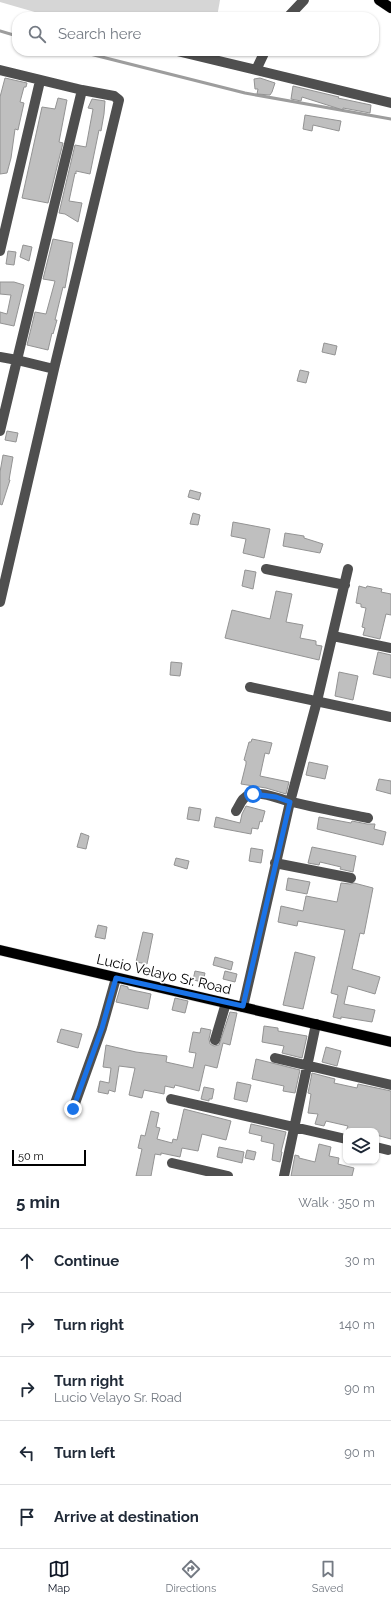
<!DOCTYPE html>
<meta charset="utf-8">
<style>
:root{--surface:#fff;--page:#f6f6f7;--text:#1f2937;--muted:#747a83;--line:#e0e1e3;--accent:#111827}
body{margin:0;font-family:Raleway,sans-serif;background:var(--page);color:var(--text)}
.controls{position:absolute;right:12px;bottom:12px;display:grid;overflow:hidden;border-radius:8px;box-shadow:0 1px 3px #0004}
.controls button{width:36px;height:36px;display:grid;place-items:center;padding:0;border:0;border-bottom:1px solid var(--line);background:var(--surface);color:var(--text);font:20px sans-serif}
.scale{position:absolute;left:12px;bottom:10px;width:74px;box-sizing:border-box;padding-left:4px;border:2px solid #000;border-top:0;font-size:11px;line-height:14px;white-space:nowrap;color:#000;-webkit-text-stroke:3px #fff;paint-order:stroke}
.stop{position:absolute;width:12px;height:12px;margin:-9px;border:3px solid #1a73e8;border-radius:50%;background:#fff}
.stop.end{background:#1a73e8;border-color:#fff;box-shadow:0 1px 4px #0008}
.list{margin:0;padding:0;list-style:none}
h2{display:flex;justify-content:space-between;align-items:center;height:52px;margin:0;padding:0 16px;font-size:17px}
h2 small{font-size:13px;font-weight:400;color:var(--muted)}
.list li{display:grid;grid-template-columns:26px 1fr auto;gap:12px;align-items:center;box-sizing:border-box;height:64px;padding:0 16px;border-top:1px solid var(--line)}
.list b{display:block;font-size:15px;white-space:nowrap}
.list p{margin:0;font-size:13px;white-space:nowrap;color:var(--muted)}
.list em{font-size:13px;font-style:normal;color:var(--muted)}
.icon{flex:none;width:22px;height:22px;fill:none;stroke:currentColor;stroke-width:2;stroke-linecap:round;stroke-linejoin:round}
.map{position:relative;flex:none;width:391px;height:1176px;overflow:hidden}
.search{position:absolute;background:var(--surface);box-shadow:0 1px 3px #0004;left:12px;right:12px;top:12px;height:44px;display:flex;align-items:center;gap:10px;box-sizing:border-box;padding:0 14px;border-radius:16px;color:var(--muted);font-size:15px}
.sheet{height:372px;background:var(--surface)}
nav{display:flex;justify-content:space-around;align-items:center;box-sizing:border-box;height:56px;border-top:1px solid var(--line);background:var(--surface);font-size:11px;color:var(--muted)}
nav a{display:grid;justify-items:center;gap:2px}
nav .on{color:var(--accent)}
.map>svg:first-child{display:block}
.green{fill:#d6d6d6}
.lines{fill:none;stroke-linecap:round;stroke-linejoin:round}
.stream{stroke:#9d9d9d;stroke-width:3}
.building{fill:#bfbfbf;stroke:#939393}
.major-casing{stroke:#dbdbdb;stroke-width:11}
.minor{stroke:#4f4f4f;stroke-width:10}
.major{stroke:#000;stroke-width:10}
.route{stroke:#1a73e8;stroke-width:5}
.labels{text-anchor:middle;dominant-baseline:central;stroke-width:3.5;stroke-linejoin:round;paint-order:stroke}
.street-label{font-size:14px;fill:#000;stroke:#fff}
</style>
<div class="map">
<svg width="391" height="1176" viewBox="0 0 391 1176">
<rect width="100%" height="100%" fill="#fff"/>
<path class="green" d="M0 0H220L217 17H52L0 2Z"/>
<g class="lines">
<path class="stream" d="M0 31 17 36
M78 51 245 93 391 119"/>
</g>
<path class="building" d="M5 78 27 83 26 87H24L20 102 24 103 18 130 15 129 11 158 7 173 0 174V97Z
M260 78 275 83 272 92 270 95 257 94 258 89H255L254 79Z
M293 86 339 97 338 98 371 105 370 113 343 108V110L302 97 301 101 291 99Z
M58 98 67 100 59 142 63 143 48 203 22 198 42 107 55 109Z
M92 99 105 101 104 114 101 131 99 130 90 174 76 171V174L75 173 69 201 82 203 78 222 65 214 59 213 75 145 86 147 93 109 88 108Z
M305 115 341 121 339 131 313 125 312 131 303 129Z
M53 239 73 243 65 288 63 287 55 320H57L53 334 52 333 48 350 27 345 35 312 46 314 55 281 43 279Z
M23 245 32 247 29 261 20 257Z
M8 251 16 252 14 265 6 264Z
M0 282H14L24 285 14 326 0 323V312L7 314 11 295 0 294Z
M324 343 337 346 335 355 322 352Z
M300 370 309 372 306 383 297 381Z
M7 431 18 433 16 442 5 440Z
M3 455 13 457 9 480H10L2 505 0 504V472Z
M190 490 201 493 199 500 188 497Z
M193 513 200 515 198 525 190 524Z
M233 522 270 529 264 558 243 553 246 539 231 536Z
M285 533 304 536V538L323 544 320 553 283 546Z
M245 570 256 572 253 589 242 586Z
M359 586 366 588 367 586 382 589 381 592 391 594V615L386 614 380 639 363 635 365 628 362 627 366 608 361 607V604L356 603Z
M276 591 292 594 286 622 303 625 300 638 316 641V645L322 646 319 660 225 638 232 610 270 619Z
M378 652 391 655V678L373 674Z
M171 662 182 663 180 676 170 675Z
M339 672 358 676 353 700 335 696Z
M252 739 272 743 269 754 265 753 260 776 289 782 286 794 266 788 241 784 246 764V761L244 760 249 742H251Z
M309 762 328 766 325 779 306 775Z
M379 779 391 781V794L376 790Z
M246 806 265 811 262 822 260 821 258 829 252 828 251 834 214 827 216 817 240 823 242 814Z
M189 807 201 809 199 821 187 819Z
M319 817 351 823 352 821 367 824H375L374 829 386 832 383 845 317 829Z
M81 833 89 836 86 849 77 847Z
M312 847 356 856 353 872 340 869 341 867 320 862 319 865 308 863Z
M251 848 263 850 261 863 249 861Z
M176 858 189 861 187 869 174 865Z
M288 878 310 882 307 894 286 890Z
M341 883 350 884 354 883 373 888 364 934 360 933 352 969 380 977 375 994 348 986 344 1004 375 1010 372 1022 341 1017V1019L333 1017 338 995 331 993 345 930 298 921 297 926 278 922 281 906 303 911 306 896 337 902Z
M98 925 107 927 105 939 95 937Z
M143 932 153 934 147 964 136 962Z
M295 952 315 957 303 1009 283 1005Z
M215 957 233 962 231 970 213 965Z
M195 971 205 973 203 982 193 980Z
M225 971 237 974 235 982 223 979Z
M121 985 128 987V989L151 994 148 1009 116 1002Z
M175 998 188 1001 185 1013 172 1010Z
M230 1012 237 1013 230 1045 223 1043 217 1068 205 1065 199 1091 175 1085 174 1088 165 1086 164 1094 144 1090 142 1098 129 1095 135 1068 119 1066 115 1092 109 1090 108 1094 98 1092 100 1081 109 1083 111 1068 103 1067 106 1045 136 1052 167 1056 166 1062 193 1068 196 1053 189 1052 193 1032 200 1033 201 1028 211 1030 209 1039 210 1044 214 1046 219 1045Z
M264 1026 278 1028V1031L307 1036 302 1058 282 1053 284 1046 262 1042Z
M61 1029 82 1034 78 1048 57 1042Z
M326 1047 341 1051 337 1066 322 1062Z
M256 1059 300 1070 295 1093 283 1091 284 1086 252 1079Z
M312 1073 335 1079 334 1083 357 1088 358 1084 391 1091V1139L376 1135V1131H346L348 1126 326 1121 324 1126 315 1124 318 1114 308 1113 311 1094 308 1093Z
M237 1082 251 1085 247 1102 234 1099Z
M204 1087 214 1089 212 1099H209V1101L201 1099Z
M184 1109 231 1121 226 1140 202 1134 198 1151 182 1148 180 1157 161 1153V1155L155 1154 151 1176H136L142 1149 138 1148 141 1135 145 1136 151 1111 159 1113 156 1127 160 1128 157 1139 172 1143 173 1139 177 1140Z
M251 1124 286 1132 281 1152H282L280 1162 272 1160 274 1144 261 1141 262 1136 249 1133Z
M319 1144 331 1147 329 1156 339 1158 338 1164 354 1168 352 1176H291L295 1155 299 1156V1158L315 1162Z
M219 1147 244 1152 242 1163 217 1157Z
M247 1150 256 1152 254 1160 245 1158Z"/>
<g class="lines">
<defs>
<path id="major" d="M379 0 391 8
M0 950 391 1042"/>
</defs>
<use href="#major" class="major-casing"/>
<path class="minor" d="M288 17 304 0
M177 51 256 70
M265 51 256 70 391 103
M0 70 82 90 114 96 119 100 54 369 17 360 82 90
M0 251 40 81
M0 357 17 360 0 431
M266 569 345 585
M0 602 54 369
M333 636 391 648
M250 687 391 717
M236 811C240 805 242 797 249 795 261 790 281 800 292 802 317 808 343 813 368 818
M275 863 351 878
M243 1007 290 802 317 701 348 569
M215 1040 226 1003
M275 1058 391 1085
M171 1099 346 1139
M73 1109 102 1028 116 978
M376 1147 388 1150
M172 1163 228 1176
M284 1176 316 1024"/>
<use href="#major" class="major"/>
</g>
<g class="lines">
<path class="route" d="M73 1109 102 1028 116 978 243 1006 290 802 276 797 253 794"/>
</g>
<g class="labels">
<g class="street-label">
<text transform="translate(164 974) rotate(13)">Lucio Velayo Sr. Road</text>
</g>
</g>
</svg>
<div class="controls">
<button><svg class="icon" aria-label="layers" viewBox="0 0 24 24"><path d="M12 4l9 5-9 5-9-5zM3 14l9 5 9-5"/></svg></button>
</div>
<div class="scale">50 m</div>
<div class="stop" style="left:253px;top:794px"></div>
<div class="stop end" style="left:73px;top:1109px"></div>
<div class="search"><svg class="icon" aria-label="search" viewBox="0 0 24 24"><circle cx="10" cy="10" r="6"/><path d="M15 15l6 6"/></svg>Search here</div>
</div>
<section class="sheet">
<h2>5 min<small>Walk · 350 m</small></h2>
<ul class="list">
<li><svg class="icon" aria-label="ahead" viewBox="0 0 24 24"><path d="M12 20V5M6 11l6-6 6 6"/></svg><div><b>Continue</b></div><em>30 m</em></li>
<li><svg class="icon" aria-label="right" viewBox="0 0 24 24"><path d="M7 20v-9h11M14 6l5 5-5 5"/></svg><div><b>Turn right</b></div><em>140 m</em></li>
<li><svg class="icon" aria-label="right" viewBox="0 0 24 24"><path d="M7 20v-9h11M14 6l5 5-5 5"/></svg><div><b>Turn right</b><p>Lucio Velayo Sr. Road</p></div><em>90 m</em></li>
<li><svg class="icon" aria-label="left" viewBox="0 0 24 24"><path d="M17 20v-9H6M10 6l-5 5 5 5"/></svg><div><b>Turn left</b></div><em>90 m</em></li>
<li><svg class="icon" aria-label="arrive" viewBox="0 0 24 24"><path d="M6 21V4h12l-3 4 3 4H6"/></svg><div><b>Arrive at destination</b></div></li>
</ul>
</section>
<nav>
<a class="on"><svg class="icon" aria-label="map" viewBox="0 0 24 24"><path d="M3 6l6-2 6 2 6-2v14l-6 2-6-2-6 2zM9 4v14M15 6v14"/></svg>Map</a>
<a><svg class="icon" aria-label="directions" viewBox="0 0 24 24"><path d="M12 3l9 9-9 9-9-9zM9 14v-3h6M13 9l2 2-2 2"/></svg>Directions</a>
<a><svg class="icon" aria-label="saved" viewBox="0 0 24 24"><path d="M7 4h10v16l-5-4-5 4z"/></svg>Saved</a>
</nav>
